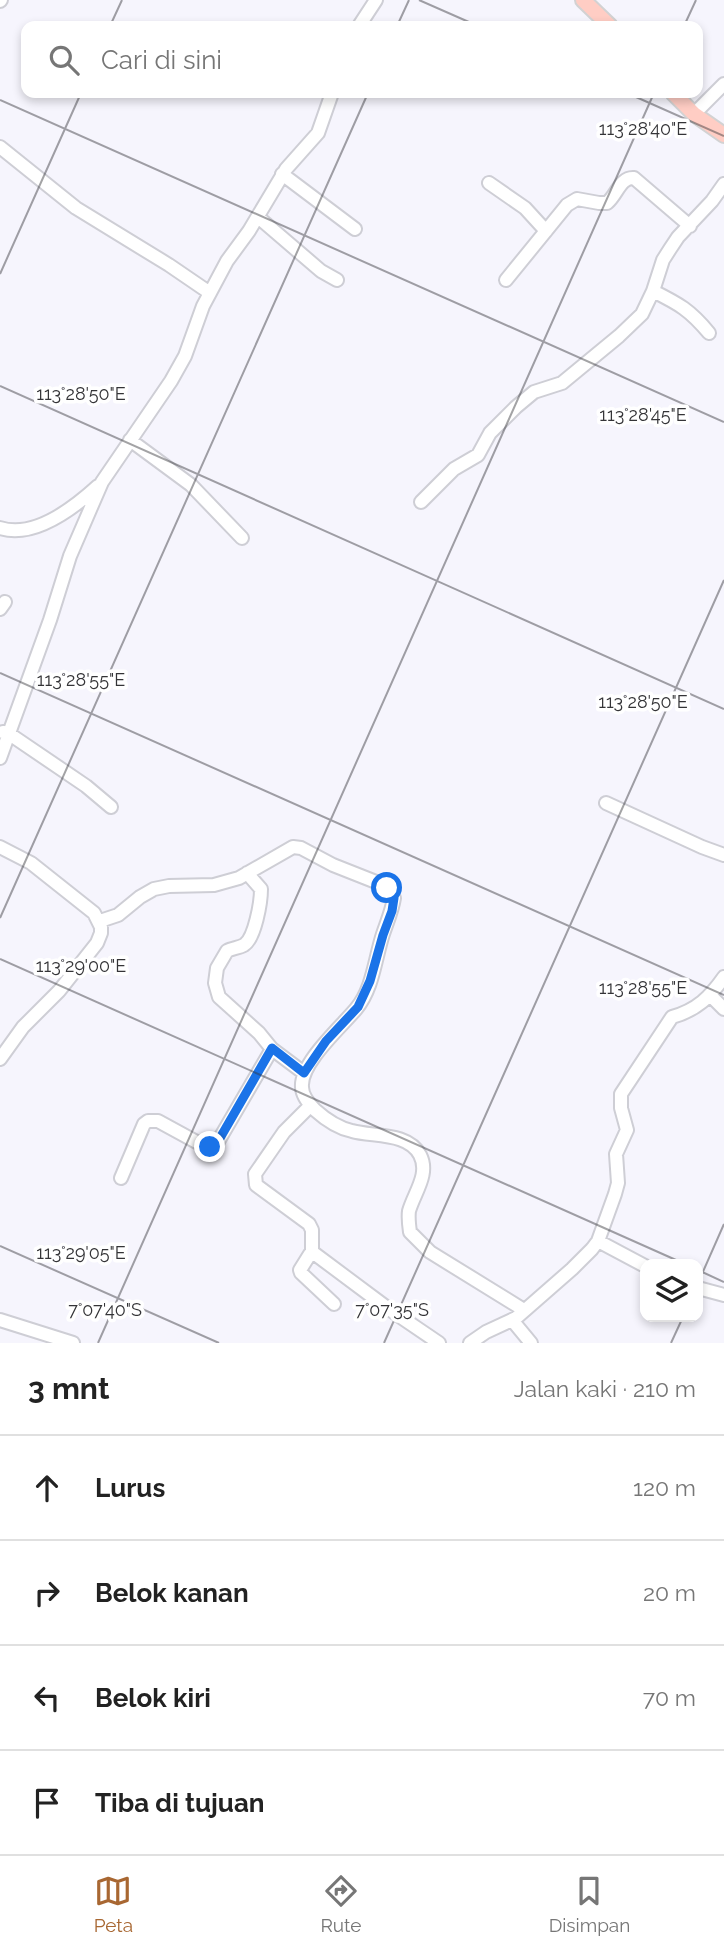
<!DOCTYPE html>
<html lang="id">
<meta charset="utf-8">
<style>
:root{--surface:#fff;--page:#f2f2f2;--text:#222;--muted:#767676;--line:#e0e0e0;--accent:#a86732}
body{margin:0;font-family:Raleway,sans-serif;background:var(--page);color:var(--text)}
.controls{position:absolute;right:21px;bottom:21px;display:grid;overflow:hidden;border-radius:14px;box-shadow:0 4px 10px #0003}
.controls button{width:63px;height:63px;display:grid;place-items:center;padding:0;border:0;border-bottom:2px solid var(--line);background:var(--surface);color:var(--text);font:35px sans-serif}
.stop{position:absolute;width:21px;height:21px;margin:-16px;border:5px solid #1a73e8;border-radius:50%;background:#fff}
.stop.end{background:#1a73e8;border-color:#fff;box-shadow:0 2px 7px #0008}
.list{margin:0;padding:0;list-style:none}
h2{display:flex;justify-content:space-between;align-items:center;height:91px;margin:0;padding:0 28px;font-size:30px}
h2 small{font-size:23px;font-weight:400;color:var(--muted)}
.list li{display:grid;grid-template-columns:46px 1fr auto;gap:21px;align-items:center;box-sizing:border-box;height:105px;padding:0 28px;border-top:2px solid var(--line)}
.list b{display:block;font-size:26px;white-space:nowrap}
.list em{font-size:23px;font-style:normal;color:var(--muted)}
.icon{flex:none;width:38px;height:38px;fill:none;stroke:currentColor;stroke-width:2;stroke-linecap:round;stroke-linejoin:round}
.map{position:relative;flex:none;width:724px;height:1343px;overflow:hidden}
.search{position:absolute;background:var(--surface);box-shadow:0 4px 10px #0003;left:21px;right:21px;top:21px;height:77px;display:flex;align-items:center;gap:18px;box-sizing:border-box;padding:0 24px;border-radius:14px;color:var(--muted);font-size:26px}
.sheet{height:511px;background:var(--surface)}
nav{display:flex;justify-content:space-around;align-items:center;box-sizing:border-box;height:98px;border-top:2px solid var(--line);background:var(--surface);font-size:19px;color:var(--muted)}
nav a{display:grid;justify-items:center;gap:4px}
nav .on{color:var(--accent)}
.map>svg:first-child{display:block}
.lines{fill:none;stroke-linecap:round;stroke-linejoin:round}
.minor-casing{stroke:#ceced5;stroke-width:16}
.major-casing{stroke:#d2d2d3;stroke-width:18}
.minor{stroke:#fff;stroke-width:12}
.major{stroke:#ffcdc4;stroke-width:14}
.route{stroke:#1a73e8;stroke-width:9}
.ticks{fill:none;stroke:#343437;stroke-width:2;stroke-opacity:0.45}
.ticks-label{font-size:18px;text-anchor:middle;fill:#343437;stroke:#fff;stroke-width:7;stroke-linejoin:round;paint-order:stroke}
</style>
<div class="map">
<svg width="724" height="1343" viewBox="0 0 724 1343">
<rect width="100%" height="100%" fill="#f6f5fd"/>
<g class="lines">
<defs>
<path id="minor" d="M0 1 1 0
M359 26 376 0
M694 114 724 84
M0 147 76 208 169 265 210 293
M282 174 355 229
M489 183 525 208 546 231
M258 217 321 271 337 280
M506 280 567 205 577 199 599 203H607C617 195 620 177 634 178L690 226
M653 291C679 304 690 310 709 333
M130 440 191 485 242 538
M421 502 454 469 478 455 490 433 516 407 534 392 562 383 619 336 642 314 653 291 663 260 670 249 678 237 712 201 724 184
M0 528C34 539 75 507 98 486
M0 609 5 602
M3 732 8 733 86 786 111 807
M0 758 50 620 70 556 102 482 171 381 185 356 203 306 227 261 249 231 286 169 318 133 332 93
M606 803 702 847 724 855
M0 847 31 863 94 913 101 927V933L97 943 59 991 23 1027 0 1059
M247 873 261 889C261 902 255 938 244 945 239 948 232 948 227 951L217 968 215 983 219 997 259 1033 272 1049 304 1073
M100 921 118 915 140 897 154 889 169 886 214 885 239 878 293 847 301 848 333 865 376 882 388 888 394 898C392 911 387 922 383 934 375 958 373 989 356 1009 341 1027 300 1063 302 1087 302 1095 309 1104 315 1110 325 1119 338 1128 352 1131 373 1137 408 1132 420 1155 430 1174 414 1193 409 1211 408 1218 409 1225 410 1232L430 1252 524 1310
M710 995 724 1009
M310 1106 284 1132 255 1174 256 1185 309 1224 312 1230V1253
M121 1178 144 1124 148 1121H158L202 1145 210 1147 216 1145 272 1049
M598 1241 615 1194 618 1183 616 1154 627 1130 621 1108V1094L672 1017C697 1010 710 997 724 977
M698 1288 724 1295
M334 1304 301 1273 300 1270 310 1254H315L386 1307 439 1343
M0 1320 73 1343
M512 1320 531 1343
M470 1343 486 1332 516 1318 572 1269 592 1249 598 1241 645 1266"/>
<path id="major" d="M583 0 610 26
M673 93 694 114 724 135"/>
</defs>
<use href="#minor" class="minor-casing"/>
<use href="#major" class="major-casing"/>
<use href="#minor" class="minor"/>
<use href="#major" class="major"/>
</g>
<g class="lines">
<path class="route" d="M210 1147 216 1145 272 1048 304 1073 326 1041 358 1007 370 981 383 935 392 911 394 898 387 888"/>
</g>
<path class="ticks" d="M419 0 478 26M110 26 122 0M397 26 409 0M684 26 696 0M627 93 724 136M0 100 724 422M0 274 81 93M0 386 724 709M0 673 724 995M0 918 368 93M0 959 685 1264M0 1246 219 1343M698 1270 724 1282M698 1283 724 1224M98 1343 654 93M384 1343 724 580M671 1343 683 1317"/>
<g class="ticks-label">
<text x="643" y="135">113°28'40"E</text>
<text x="81" y="400">113°28'50"E</text>
<text x="643" y="421">113°28'45"E</text>
<text x="81" y="686">113°28'55"E</text>
<text x="643" y="708">113°28'50"E</text>
<text x="81" y="972">113°29'00"E</text>
<text x="643" y="994">113°28'55"E</text>
<text x="81" y="1259">113°29'05"E</text>
<text x="105" y="1316">7°07'40"S</text>
<text x="392" y="1316">7°07'35"S</text>
</g>
</svg>
<div class="controls">
<button><svg class="icon" aria-label="layers" viewBox="0 0 24 24"><path d="M12 4l9 5-9 5-9-5zM3 14l9 5 9-5"/></svg></button>
</div>
<div class="stop" style="left:387px;top:888px"></div>
<div class="stop end" style="left:210px;top:1147px"></div>
<div class="search"><svg class="icon" aria-label="search" viewBox="0 0 24 24"><circle cx="10" cy="10" r="6"/><path d="M15 15l6 6"/></svg>Cari di sini</div>
</div>
<section class="sheet">
<h2>3 mnt<small>Jalan kaki · 210 m</small></h2>
<ul class="list">
<li><svg class="icon" aria-label="ahead" viewBox="0 0 24 24"><path d="M12 20V5M6 11l6-6 6 6"/></svg><div><b>Lurus</b></div><em>120 m</em></li>
<li><svg class="icon" aria-label="right" viewBox="0 0 24 24"><path d="M7 20v-9h11M14 6l5 5-5 5"/></svg><div><b>Belok kanan</b></div><em>20 m</em></li>
<li><svg class="icon" aria-label="left" viewBox="0 0 24 24"><path d="M17 20v-9H6M10 6l-5 5 5 5"/></svg><div><b>Belok kiri</b></div><em>70 m</em></li>
<li><svg class="icon" aria-label="arrive" viewBox="0 0 24 24"><path d="M6 21V4h12l-3 4 3 4H6"/></svg><div><b>Tiba di tujuan</b></div></li>
</ul>
</section>
<nav>
<a class="on"><svg class="icon" aria-label="map" viewBox="0 0 24 24"><path d="M3 6l6-2 6 2 6-2v14l-6 2-6-2-6 2zM9 4v14M15 6v14"/></svg>Peta</a>
<a><svg class="icon" aria-label="directions" viewBox="0 0 24 24"><path d="M12 3l9 9-9 9-9-9zM9 14v-3h6M13 9l2 2-2 2"/></svg>Rute</a>
<a><svg class="icon" aria-label="saved" viewBox="0 0 24 24"><path d="M7 4h10v16l-5-4-5 4z"/></svg>Disimpan</a>
</nav>
